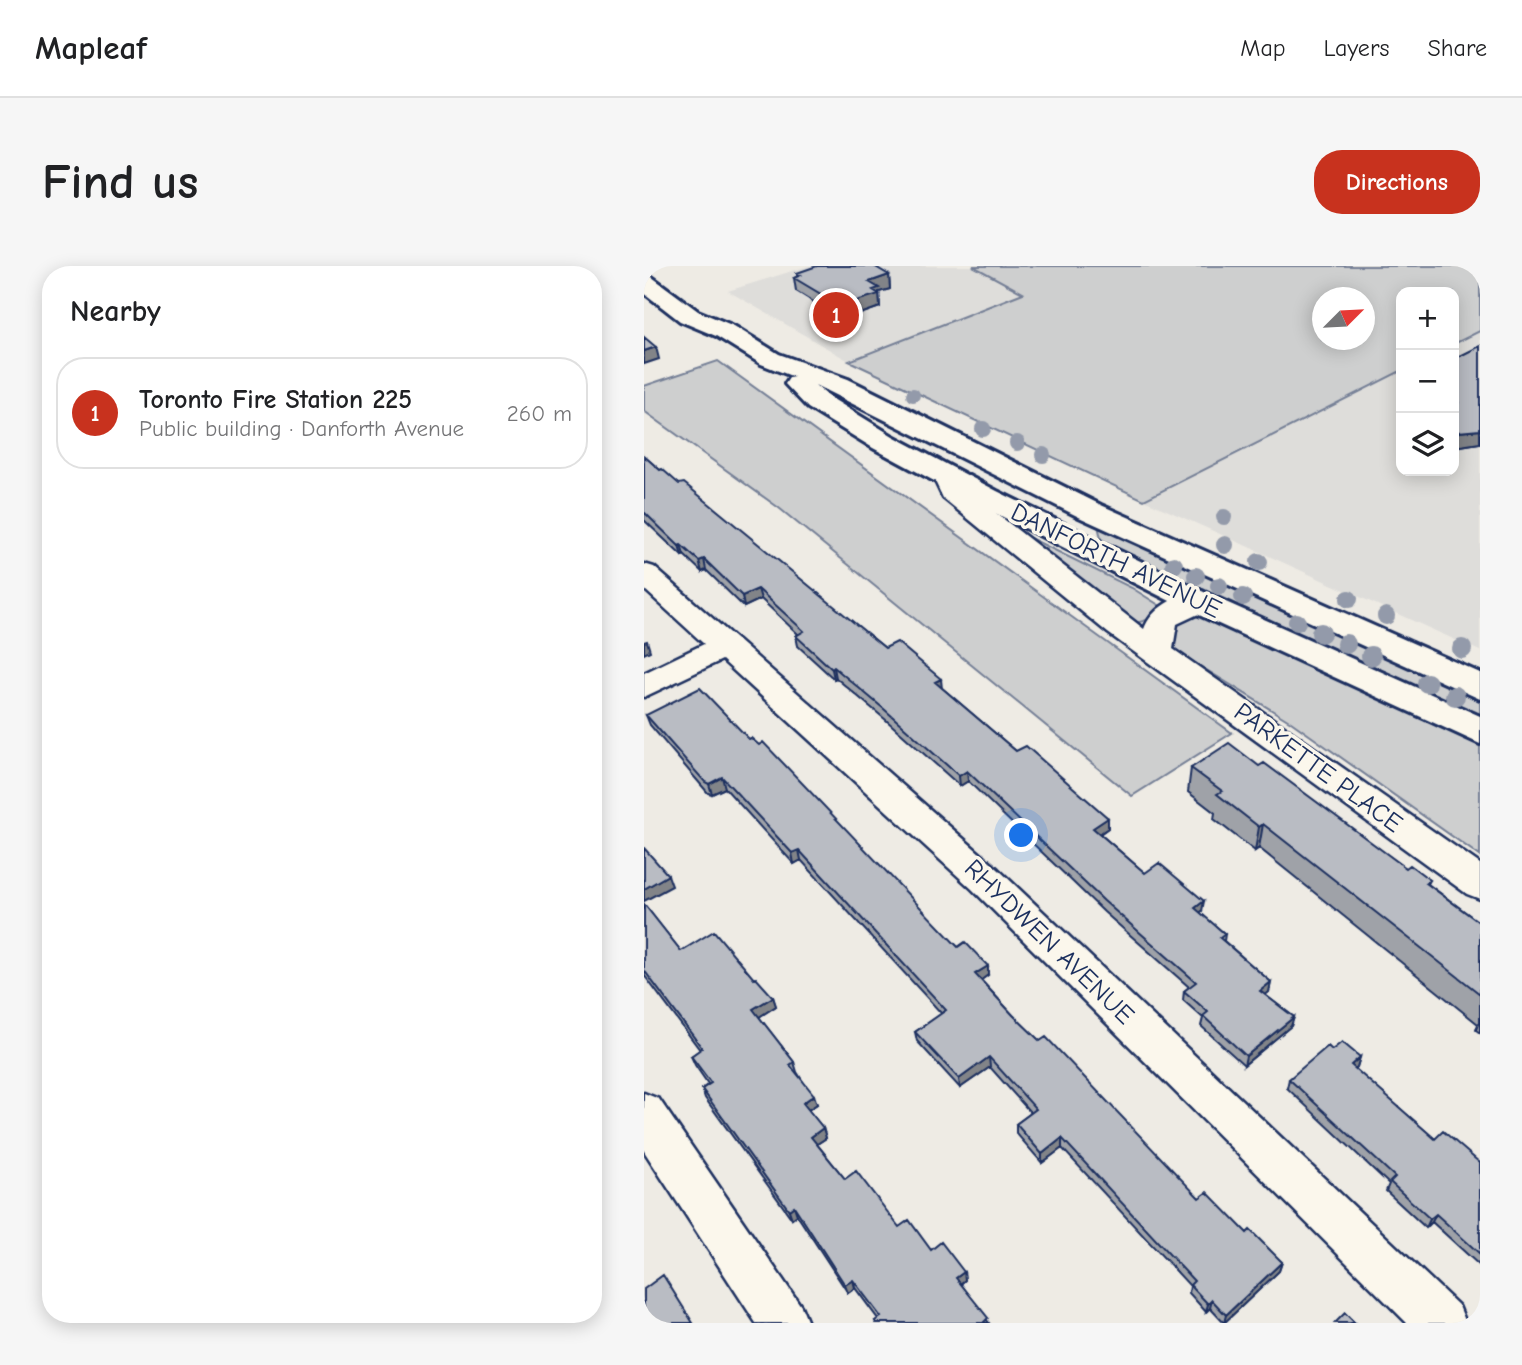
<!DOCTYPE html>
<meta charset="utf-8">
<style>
:root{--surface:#fff;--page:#f6f6f6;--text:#202124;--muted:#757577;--line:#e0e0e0;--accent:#c8321e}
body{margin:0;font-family:"Comic Neue",sans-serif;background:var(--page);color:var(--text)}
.controls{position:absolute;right:21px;top:21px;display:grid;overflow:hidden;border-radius:14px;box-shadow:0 4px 18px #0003}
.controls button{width:63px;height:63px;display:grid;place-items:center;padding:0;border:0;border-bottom:2px solid var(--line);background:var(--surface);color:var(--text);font:35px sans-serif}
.compass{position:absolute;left:668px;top:21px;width:63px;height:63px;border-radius:50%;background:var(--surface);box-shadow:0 4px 18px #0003;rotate:66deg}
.you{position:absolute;left:378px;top:570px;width:24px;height:24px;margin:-18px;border:5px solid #fff;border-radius:50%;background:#1a73e8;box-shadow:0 0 0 10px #1a73e833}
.badge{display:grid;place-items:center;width:46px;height:46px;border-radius:50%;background:var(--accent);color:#fff;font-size:23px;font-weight:700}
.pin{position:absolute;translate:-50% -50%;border:4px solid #fff;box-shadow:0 2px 7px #0006}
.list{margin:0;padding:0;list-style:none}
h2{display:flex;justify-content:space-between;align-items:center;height:91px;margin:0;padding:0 28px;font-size:30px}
h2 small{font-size:23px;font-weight:400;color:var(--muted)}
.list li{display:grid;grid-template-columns:46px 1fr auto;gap:21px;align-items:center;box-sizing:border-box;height:112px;margin:0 14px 14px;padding:0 14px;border:2px solid var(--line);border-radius:28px}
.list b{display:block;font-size:26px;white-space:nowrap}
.list p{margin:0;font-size:23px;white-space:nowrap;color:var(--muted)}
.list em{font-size:23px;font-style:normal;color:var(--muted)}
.icon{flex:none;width:38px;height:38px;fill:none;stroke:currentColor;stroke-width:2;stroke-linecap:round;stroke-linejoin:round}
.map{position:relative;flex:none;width:836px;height:1057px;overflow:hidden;border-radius:28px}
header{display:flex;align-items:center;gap:42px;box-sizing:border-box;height:98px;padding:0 35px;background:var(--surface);border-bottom:2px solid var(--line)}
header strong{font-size:33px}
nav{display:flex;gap:38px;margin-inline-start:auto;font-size:24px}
.intro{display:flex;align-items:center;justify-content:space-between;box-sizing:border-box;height:168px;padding:0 42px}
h1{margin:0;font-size:49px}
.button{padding:18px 32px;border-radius:28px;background:var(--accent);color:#fff;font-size:24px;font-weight:700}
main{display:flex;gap:42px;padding:0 42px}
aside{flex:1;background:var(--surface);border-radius:28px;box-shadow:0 4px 18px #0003}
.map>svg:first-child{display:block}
.built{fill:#deddda}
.green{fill:#cecfcf;stroke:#747f96;stroke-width:2;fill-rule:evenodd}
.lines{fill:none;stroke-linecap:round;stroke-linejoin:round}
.minor-casing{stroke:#1b2f5e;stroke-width:5}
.major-casing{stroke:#1b2f5e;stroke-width:6}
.minor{fill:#fbf7ec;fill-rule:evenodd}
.major{fill:#fbf7ec;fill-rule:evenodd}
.tree{fill:#939aaa}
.wall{fill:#9fa2a8;stroke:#1b2f5e;stroke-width:2}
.shaded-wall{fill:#828488;stroke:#1b2f5e;stroke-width:2}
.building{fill:#b9bcc3;stroke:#1b2f5e;stroke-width:2}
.labels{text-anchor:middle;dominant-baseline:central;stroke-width:7;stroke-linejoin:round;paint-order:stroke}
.street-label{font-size:26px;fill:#1b2f5e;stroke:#fbf7ec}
</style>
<header>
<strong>Mapleaf</strong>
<nav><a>Map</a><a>Layers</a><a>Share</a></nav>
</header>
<div class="intro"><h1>Find us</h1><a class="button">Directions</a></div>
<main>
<aside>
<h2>Nearby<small></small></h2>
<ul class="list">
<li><span class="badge">1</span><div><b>Toronto Fire Station 225</b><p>Public building · Danforth Avenue</p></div><em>260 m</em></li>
</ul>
</aside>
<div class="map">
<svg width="836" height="1057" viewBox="0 0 836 1057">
<rect width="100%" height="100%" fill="#eeebe4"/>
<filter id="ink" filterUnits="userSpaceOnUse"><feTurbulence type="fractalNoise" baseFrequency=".0143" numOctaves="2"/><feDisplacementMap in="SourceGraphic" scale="14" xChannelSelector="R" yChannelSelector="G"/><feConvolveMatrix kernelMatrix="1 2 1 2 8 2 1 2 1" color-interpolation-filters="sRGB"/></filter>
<g filter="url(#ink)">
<path class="built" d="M164 0H329L380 27 205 95 84 25Z
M836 65V385L500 234 757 105V205H810V78Z"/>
<path class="green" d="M329 0H836V65L810 78V26H757V105L500 234 205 95 379 27ZM678 32H720V74H678Z
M74 95 588 467 488 530 135 242 0 145V120Z
M454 259 836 430V451L466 280 457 273Z
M386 272 488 322 518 341 508 347 503 354 492 357 383 273Z
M541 347 564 348 836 477V590L647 456 530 384 525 367Z"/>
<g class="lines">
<defs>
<path id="minor" d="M301 201 310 203 320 222 500 363C509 339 540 323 565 329L569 336 565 343 533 358 529 383 836 598V633L823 628 464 367 299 232 288 209 292 203Z
M0 298 10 301 354 603 815 1040 822 1057H763L328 623 78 394 0 431V407L60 378 0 323Z
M0 827 15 833 157 1040 164 1057H112L0 885Z"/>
<path id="major" d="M0 9 8 11 54 45 90 60 135 88 204 113 457 239 836 407V433L435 251 171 119 184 130 249 170 353 225 566 329 836 450V478L542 343 331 237 229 182 164 142 141 118 145 112 150 111 117 98 72 70 36 55 0 27Z"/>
</defs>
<use href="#minor" class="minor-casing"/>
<use href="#major" class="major-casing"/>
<use href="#minor" class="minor"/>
<use href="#major" class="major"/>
</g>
<g class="tree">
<circle cx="269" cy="129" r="7"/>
<circle cx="339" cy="163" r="8"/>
<circle cx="373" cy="177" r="8"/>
<circle cx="399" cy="189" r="8"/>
<circle cx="580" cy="251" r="8"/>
<circle cx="581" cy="279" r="9"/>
<circle cx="615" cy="296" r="9"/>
<circle cx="530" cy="299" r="9"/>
<circle cx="552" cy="310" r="9"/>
<circle cx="575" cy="320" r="9"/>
<circle cx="599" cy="331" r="9"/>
<circle cx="705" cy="333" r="9"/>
<circle cx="742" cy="350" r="9"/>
<circle cx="653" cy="356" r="9"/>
<circle cx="677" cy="367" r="10"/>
<circle cx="702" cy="378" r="10"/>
<circle cx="818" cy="383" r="10"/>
<circle cx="727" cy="390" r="10"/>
<circle cx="783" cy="417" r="10"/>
<circle cx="811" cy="430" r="10"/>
</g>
<path class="wall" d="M153 7 245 9 246 23 235 26 236 41 202 53 194 51 152 25 150 12 153 11Z
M836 80V177L810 181V93Z
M0 190 16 204 35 218 241 382 297 421 372 485 464 552V562L456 568 501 607 558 645 556 647 581 668 580 675 627 716 625 726 621 729 650 751 647 760 600 799 557 760 559 752 539 734 540 725 545 721 460 646 324 515 316 520 242 454 192 412 190 413 154 380 152 370 154 368 117 333 100 341 62 304 58 306 40 289 38 290 0 254Z
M2 449 105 473 314 681 344 709 337 714 369 749 555 932 603 967 638 996 635 1005 580 1057 566 1042 562 1046 545 1027 546 1020 418 882 398 897 372 867V858L387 847 346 801 316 822 273 775 271 766 298 748 157 594 150 598 81 522 68 528 64 527 6 459Z
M615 500 762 602 786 614 784 618 836 657V767L832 764 834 758 615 582 611 585 570 553 571 547 544 526 547 502Z
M0 638 37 685 110 713 129 731 132 740 115 751 150 796 153 806 173 838 164 844 179 862 182 872 173 878 201 913 255 961 287 984 320 1006 321 1014 317 1018 345 1057H232L231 1055 234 1053 211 1022 204 1027 153 949 148 953 61 832 58 823 64 818 51 799 47 790 56 784 0 709Z
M716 791 713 801 711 803 791 873 836 897V1000L788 956 782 962 742 925 745 918 643 822 645 813Z"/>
<path class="shaded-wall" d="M245 9 246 23 235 26 236 41 202 53 200 39 225 16Z
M12 81 15 93 0 98V85Z
M836 164V177L810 181 814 166Z
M37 279 40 289 38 290 35 280Z
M60 293 62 304 58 306 55 295Z
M114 323 117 333 100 341 98 330Z
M3 375 6 385 0 388V376Z
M190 401 192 412 190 413 188 403Z
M297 413 298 423 291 416Z
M323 505 324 515 316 520 315 510Z
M78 511 81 522 68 528 65 518Z
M464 552V562L449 572V562Z
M619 558 615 582 611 585 615 561Z
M155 584 157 594 150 598 148 587Z
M24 609 28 620 0 635V623Z
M560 635 558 645 549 652 551 642Z
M344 700V709L332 718 331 708Z
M627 716 625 726 614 735 616 725Z
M129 731 132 740 112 753 109 743Z
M650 751 647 760 600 799 602 790Z
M345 791 346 801 316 822 315 813Z
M716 791 713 801 704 809 707 799Z
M170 829 173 838 161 846 159 837Z
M179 862 182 872 170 880 167 871Z
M418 872V882L398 897V888Z
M150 940 153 949 148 953 145 944Z
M792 948 788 956 782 962 786 953Z
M638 996 635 1005 580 1057 582 1049Z
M320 1006 321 1014 313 1020 312 1012Z
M209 1014 211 1022 204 1027 201 1019Z
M568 1034 566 1042 562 1046 564 1038Z"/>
<path class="building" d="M173 0H230L245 9 225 16 235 22 229 24 235 28 200 39 192 37 150 12 157 9 153 7Z
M0 71 12 81 0 85Z
M836 80V164L814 166 810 164V140L814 137 810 135V93Z
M0 190 16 204 18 203 35 218 40 217 241 382 253 376 297 413 291 416 372 485 382 480 464 552 449 562 501 607 515 597 560 635 551 642 581 668 576 672 627 716 616 725 650 751 602 790 559 750 564 746 540 725 552 716 460 635 323 505 315 510 240 443 190 401 188 403 152 370 160 365 114 323 98 330 60 293 55 295 37 279 35 280 0 246Z
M56 422 105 473 107 472 115 479 119 476 314 681 321 676 344 700 331 708 369 749 396 775 402 771 555 932 563 926 603 967 606 964 638 996 582 1049 568 1034 564 1038 546 1019 550 1015 418 872 398 888 372 858 392 843 345 791 315 813 271 766 302 744 155 584 148 587 78 511 65 518 61 516 2 449Z
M585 477 615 500 620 497 762 602 766 599 786 614 782 617 836 657V728L619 558 615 561 573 528 578 525 547 502Z
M0 582 24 609 0 623Z
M0 638 37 685 70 665 110 713 112 712 129 731 109 743 150 796 146 799 170 829 159 837 179 862 167 871 201 913 212 905 255 961 265 954 287 984 297 976 320 1006 312 1012 344 1052 339 1057H233L231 1055 237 1051 209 1014 201 1019 150 940 145 944 58 823 67 817 47 790 58 782 0 704Z
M698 776 716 791 707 799 791 873 799 865 836 897V988L792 948 786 953 746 916 751 911 645 813 684 780 688 784Z
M19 1009 49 1057H0V1023Z
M701 1047 711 1057H691Z"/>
</g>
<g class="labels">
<g class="street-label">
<text transform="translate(472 295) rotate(26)">DANFORTH AVENUE</text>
<text transform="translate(674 502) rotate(36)">PARKETTE PLACE</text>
<text transform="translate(405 676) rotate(44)">RHYDWEN AVENUE</text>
</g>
</g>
</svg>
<div class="controls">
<button>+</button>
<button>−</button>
<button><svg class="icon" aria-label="layers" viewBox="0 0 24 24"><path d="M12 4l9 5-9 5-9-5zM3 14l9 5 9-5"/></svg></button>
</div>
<svg class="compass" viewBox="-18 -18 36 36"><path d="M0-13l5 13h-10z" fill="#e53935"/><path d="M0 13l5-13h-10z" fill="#757577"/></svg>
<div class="you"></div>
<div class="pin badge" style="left:192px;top:49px">1</div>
</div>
</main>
